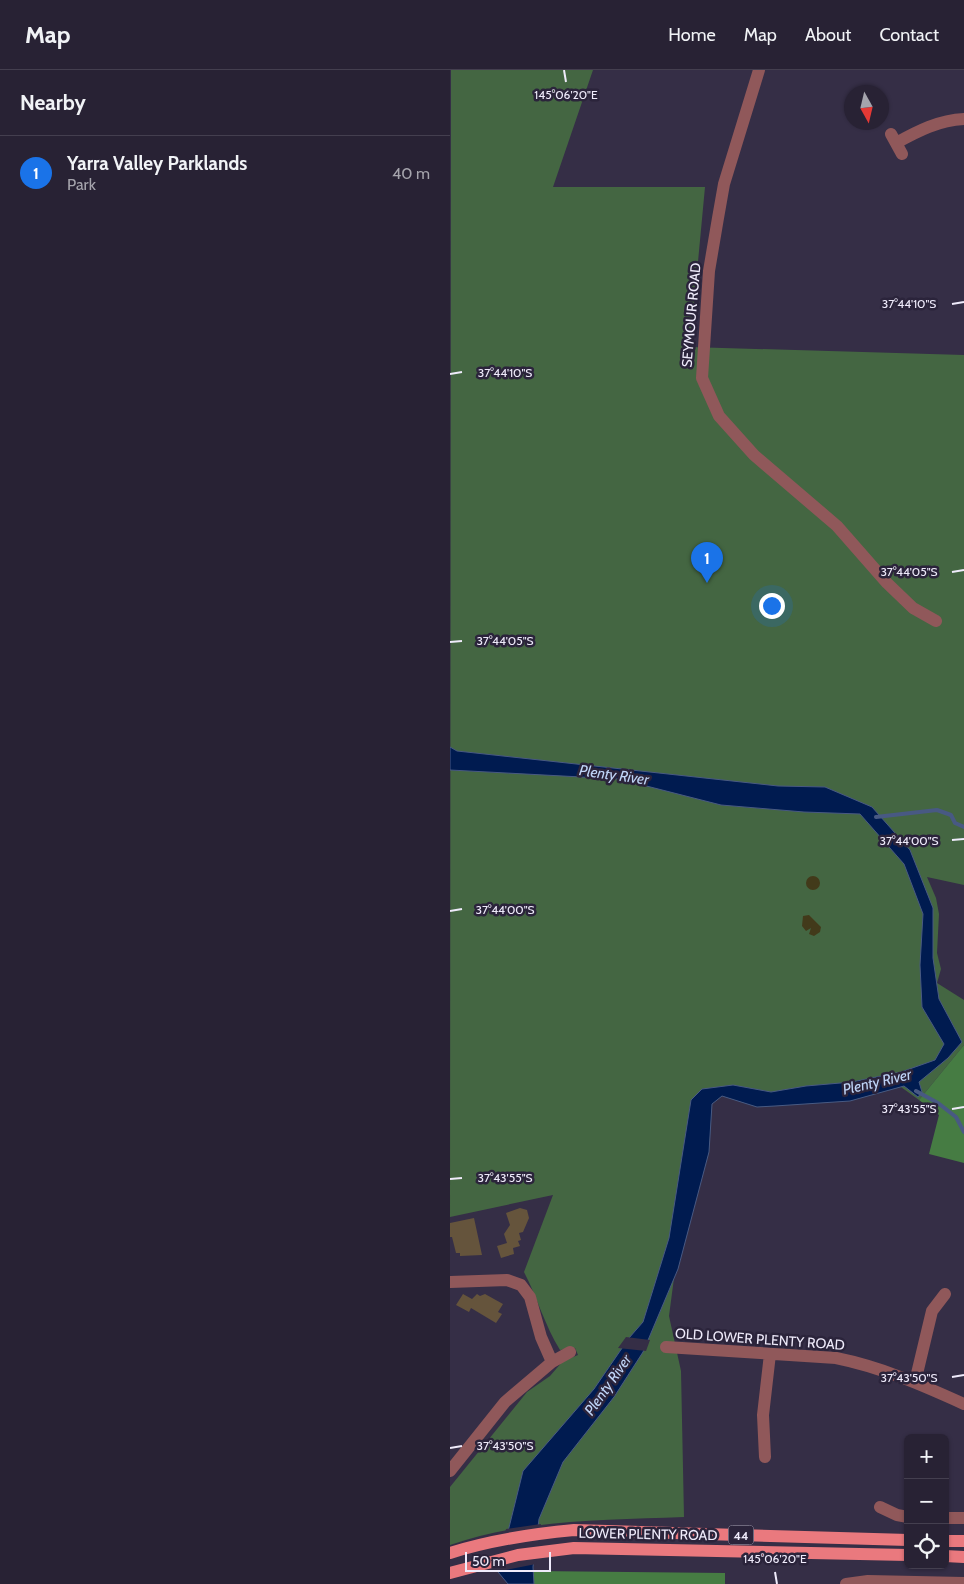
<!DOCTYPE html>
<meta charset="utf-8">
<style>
:root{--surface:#282234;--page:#342f40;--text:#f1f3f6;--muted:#a5a4ac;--line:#443f4f;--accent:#1a73e8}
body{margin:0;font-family:Cabin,sans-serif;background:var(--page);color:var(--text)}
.controls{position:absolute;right:15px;bottom:15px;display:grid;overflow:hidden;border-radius:8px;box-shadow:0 1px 4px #0004}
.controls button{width:45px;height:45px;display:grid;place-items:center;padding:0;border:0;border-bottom:1px solid var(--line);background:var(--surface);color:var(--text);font:25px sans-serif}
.compass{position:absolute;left:394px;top:15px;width:45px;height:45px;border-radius:50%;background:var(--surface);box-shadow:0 1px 4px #0004;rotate:172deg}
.scale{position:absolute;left:15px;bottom:12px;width:86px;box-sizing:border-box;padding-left:5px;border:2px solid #efebfb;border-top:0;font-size:14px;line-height:18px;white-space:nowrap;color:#efebfb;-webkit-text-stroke:4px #2b243b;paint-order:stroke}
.you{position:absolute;left:321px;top:535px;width:18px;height:18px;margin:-12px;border:4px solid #fff;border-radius:50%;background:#1a73e8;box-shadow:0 0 0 8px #1a73e833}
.badge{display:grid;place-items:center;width:32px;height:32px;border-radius:50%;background:var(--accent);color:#fff;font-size:16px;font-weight:700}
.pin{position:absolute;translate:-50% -41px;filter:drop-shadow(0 1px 2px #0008)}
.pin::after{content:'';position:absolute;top:26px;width:18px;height:15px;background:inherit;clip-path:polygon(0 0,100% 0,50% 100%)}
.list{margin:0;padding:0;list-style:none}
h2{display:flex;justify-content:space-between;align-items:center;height:65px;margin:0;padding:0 20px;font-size:21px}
h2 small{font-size:16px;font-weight:400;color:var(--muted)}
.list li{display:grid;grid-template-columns:32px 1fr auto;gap:15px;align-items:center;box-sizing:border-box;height:75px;padding:0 20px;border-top:1px solid var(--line)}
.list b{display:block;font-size:19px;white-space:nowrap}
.list p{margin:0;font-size:16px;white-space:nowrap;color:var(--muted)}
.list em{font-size:16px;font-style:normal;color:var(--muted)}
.icon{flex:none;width:28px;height:28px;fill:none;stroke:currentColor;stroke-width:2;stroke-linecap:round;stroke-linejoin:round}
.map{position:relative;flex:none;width:514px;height:1514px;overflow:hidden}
header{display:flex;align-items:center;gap:30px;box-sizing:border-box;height:70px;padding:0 25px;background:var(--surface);border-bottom:1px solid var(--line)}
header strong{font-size:24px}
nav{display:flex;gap:28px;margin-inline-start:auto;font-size:18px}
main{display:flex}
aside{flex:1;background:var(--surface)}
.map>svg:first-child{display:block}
.green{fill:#446642}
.forest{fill:#467c43}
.sand{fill:#423a1a}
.water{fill:#001b50;stroke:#485983}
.pier{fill:#352e46}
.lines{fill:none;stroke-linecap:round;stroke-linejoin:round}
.stream{stroke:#485983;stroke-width:4}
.building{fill:#65543c}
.minor{stroke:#90585a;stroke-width:12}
.major{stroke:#ea797e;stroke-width:12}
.ticks{fill:none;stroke:#efebfb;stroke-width:2}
.labels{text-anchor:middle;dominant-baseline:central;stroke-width:5;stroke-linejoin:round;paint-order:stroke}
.shield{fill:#2b243b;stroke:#b4afc1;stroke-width:1}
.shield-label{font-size:12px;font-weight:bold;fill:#efebfb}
.street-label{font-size:14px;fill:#efebfb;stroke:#2b243b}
.water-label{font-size:15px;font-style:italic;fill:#bfd4f7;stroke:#2b243b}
.ticks-label{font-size:12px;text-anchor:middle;fill:#efebfb;stroke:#2b243b;stroke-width:5;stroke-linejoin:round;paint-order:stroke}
</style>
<header>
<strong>Map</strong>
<nav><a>Home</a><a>Map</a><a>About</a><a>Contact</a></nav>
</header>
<main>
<aside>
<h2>Nearby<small></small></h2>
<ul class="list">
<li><span class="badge">1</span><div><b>Yarra Valley Parklands</b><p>Park</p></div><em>40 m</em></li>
</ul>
</aside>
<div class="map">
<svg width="514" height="1514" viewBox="0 0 514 1514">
<rect width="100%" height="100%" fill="#352e46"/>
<path class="green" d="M1 0H143L103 117H255L240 277 514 285V815L477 807 486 828 489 844 487 883 491 899 487 913 514 930V975L469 1030 451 1017 400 1031 325 1036 307 1037 272 1026 262 1034 259 1082 224 1208 219 1246 231 1301 234 1447C155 1450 76 1449 0 1475V1417L77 1322 100 1306 113 1291 128 1285 125 1278 110 1280C95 1256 87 1227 74 1202L103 1125 0 1147Z"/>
<path class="forest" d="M514 975V1093L479 1084 489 1045 469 1030Z
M83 1501 275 1503V1514H84Z"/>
<path class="sand" d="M356 813a7 7 0 1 1 14 0a7 7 0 1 1-14 0Z
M359 845 371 857 370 862 364 866 359 864 361 858 356 861 352 856 353 846Z"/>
<path class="water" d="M0 677 7 681 328 716 375 717 422 737 460 780 483 838V888L489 929 512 972 498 988 469 1012 472 1022 468 1027 454 1016 400 1031 325 1036 307 1037 272 1026 262 1034 259 1082 228 1199 193 1282 164 1327 113 1392 89 1449 83 1497 84 1514H58L48 1502 73 1401 144 1319 179 1268 193 1252 219 1168 241 1030 252 1019 283 1015 321 1022 356 1016 402 1012 451 1002 485 990 494 974 472 937 470 895 473 844 454 794 410 744 354 742 271 735 169 709 0 700Z"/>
<path class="pier" d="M176 1267 200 1270 196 1281 168 1278Z
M91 1454 86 1494 46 1502 56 1459Z"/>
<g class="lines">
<path class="stream" d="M426 747 487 740 501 745 505 753 514 757
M466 1021 488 1033 506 1047 514 1062"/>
</g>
<path class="building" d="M70 1138 77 1140 79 1148 73 1162 69 1163 71 1170 68 1171 70 1176 63 1178 64 1184 51 1188 47 1176 57 1173 54 1164 60 1155 56 1143Z
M24 1148 32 1185 10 1186V1183H6L2 1167H0V1153Z
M13 1224 22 1229 27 1224 30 1226 35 1224 53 1234 48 1242 52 1244 46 1253 21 1238 19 1242 6 1235Z"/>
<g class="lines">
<path class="minor" d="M309 0 274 114 268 148 259 201 252 308 269 346 304 385 387 456 437 513 463 538 486 551
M441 64 452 84
M446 73C468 61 489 50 514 49
M0 1212 57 1210 71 1215 80 1227 91 1267 102 1292 55 1332 0 1401
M216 1277 386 1288C431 1297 472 1315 514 1334
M102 1292 120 1282
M465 1312 482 1241 495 1224
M315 1387 313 1345 320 1284
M430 1437 447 1445 458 1447
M495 1448H514
M396 1514 418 1511 514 1513"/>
<path class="major" d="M495 1471H514
M0 1483C41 1470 81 1464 124 1460L458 1470
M495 1486 514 1487
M0 1503 68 1485 124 1478 458 1485"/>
</g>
<path class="ticks" d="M114 0 116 12M502 234 514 232M0 304 12 302M502 502 514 500M0 572 12 571M502 770 514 769M0 841 12 839M502 1039 514 1037M0 1109 12 1108M502 1307 514 1305M0 1378 12 1376M325 1502 327 1514"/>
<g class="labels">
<rect class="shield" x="278.5" y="1455.5" width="25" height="19" rx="4"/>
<g class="shield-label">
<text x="291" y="1465">44</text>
</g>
<g class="street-label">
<text transform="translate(241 245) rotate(-85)">SEYMOUR ROAD</text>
<text transform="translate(310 1269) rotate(4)">OLD LOWER PLENTY ROAD</text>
<text transform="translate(198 1464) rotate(1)">LOWER PLENTY ROAD</text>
</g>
<g class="water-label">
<text transform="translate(164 705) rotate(8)">Plenty River</text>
<text transform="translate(427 1012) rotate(-13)">Plenty River</text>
<text transform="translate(158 1315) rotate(-55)">Plenty River</text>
</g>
</g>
<g class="ticks-label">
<text x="116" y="29">145°06'20"E</text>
<text x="459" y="238">37°44'10"S</text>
<text x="55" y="307">37°44'10"S</text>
<text x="459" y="506">37°44'05"S</text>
<text x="55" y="575">37°44'05"S</text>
<text x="459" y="775">37°44'00"S</text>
<text x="55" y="844">37°44'00"S</text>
<text x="459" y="1043">37°43'55"S</text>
<text x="55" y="1112">37°43'55"S</text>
<text x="459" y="1312">37°43'50"S</text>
<text x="55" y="1380">37°43'50"S</text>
<text x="325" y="1493">145°06'20"E</text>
</g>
</svg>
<div class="controls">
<button>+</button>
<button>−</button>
<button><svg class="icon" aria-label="locate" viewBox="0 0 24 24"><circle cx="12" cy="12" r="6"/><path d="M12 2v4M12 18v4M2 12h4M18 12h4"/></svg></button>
</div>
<svg class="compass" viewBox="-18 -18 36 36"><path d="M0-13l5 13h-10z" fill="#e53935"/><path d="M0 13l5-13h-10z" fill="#a5a4ac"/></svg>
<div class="scale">50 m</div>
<div class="you"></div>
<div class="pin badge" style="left:257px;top:513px">1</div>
</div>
</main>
